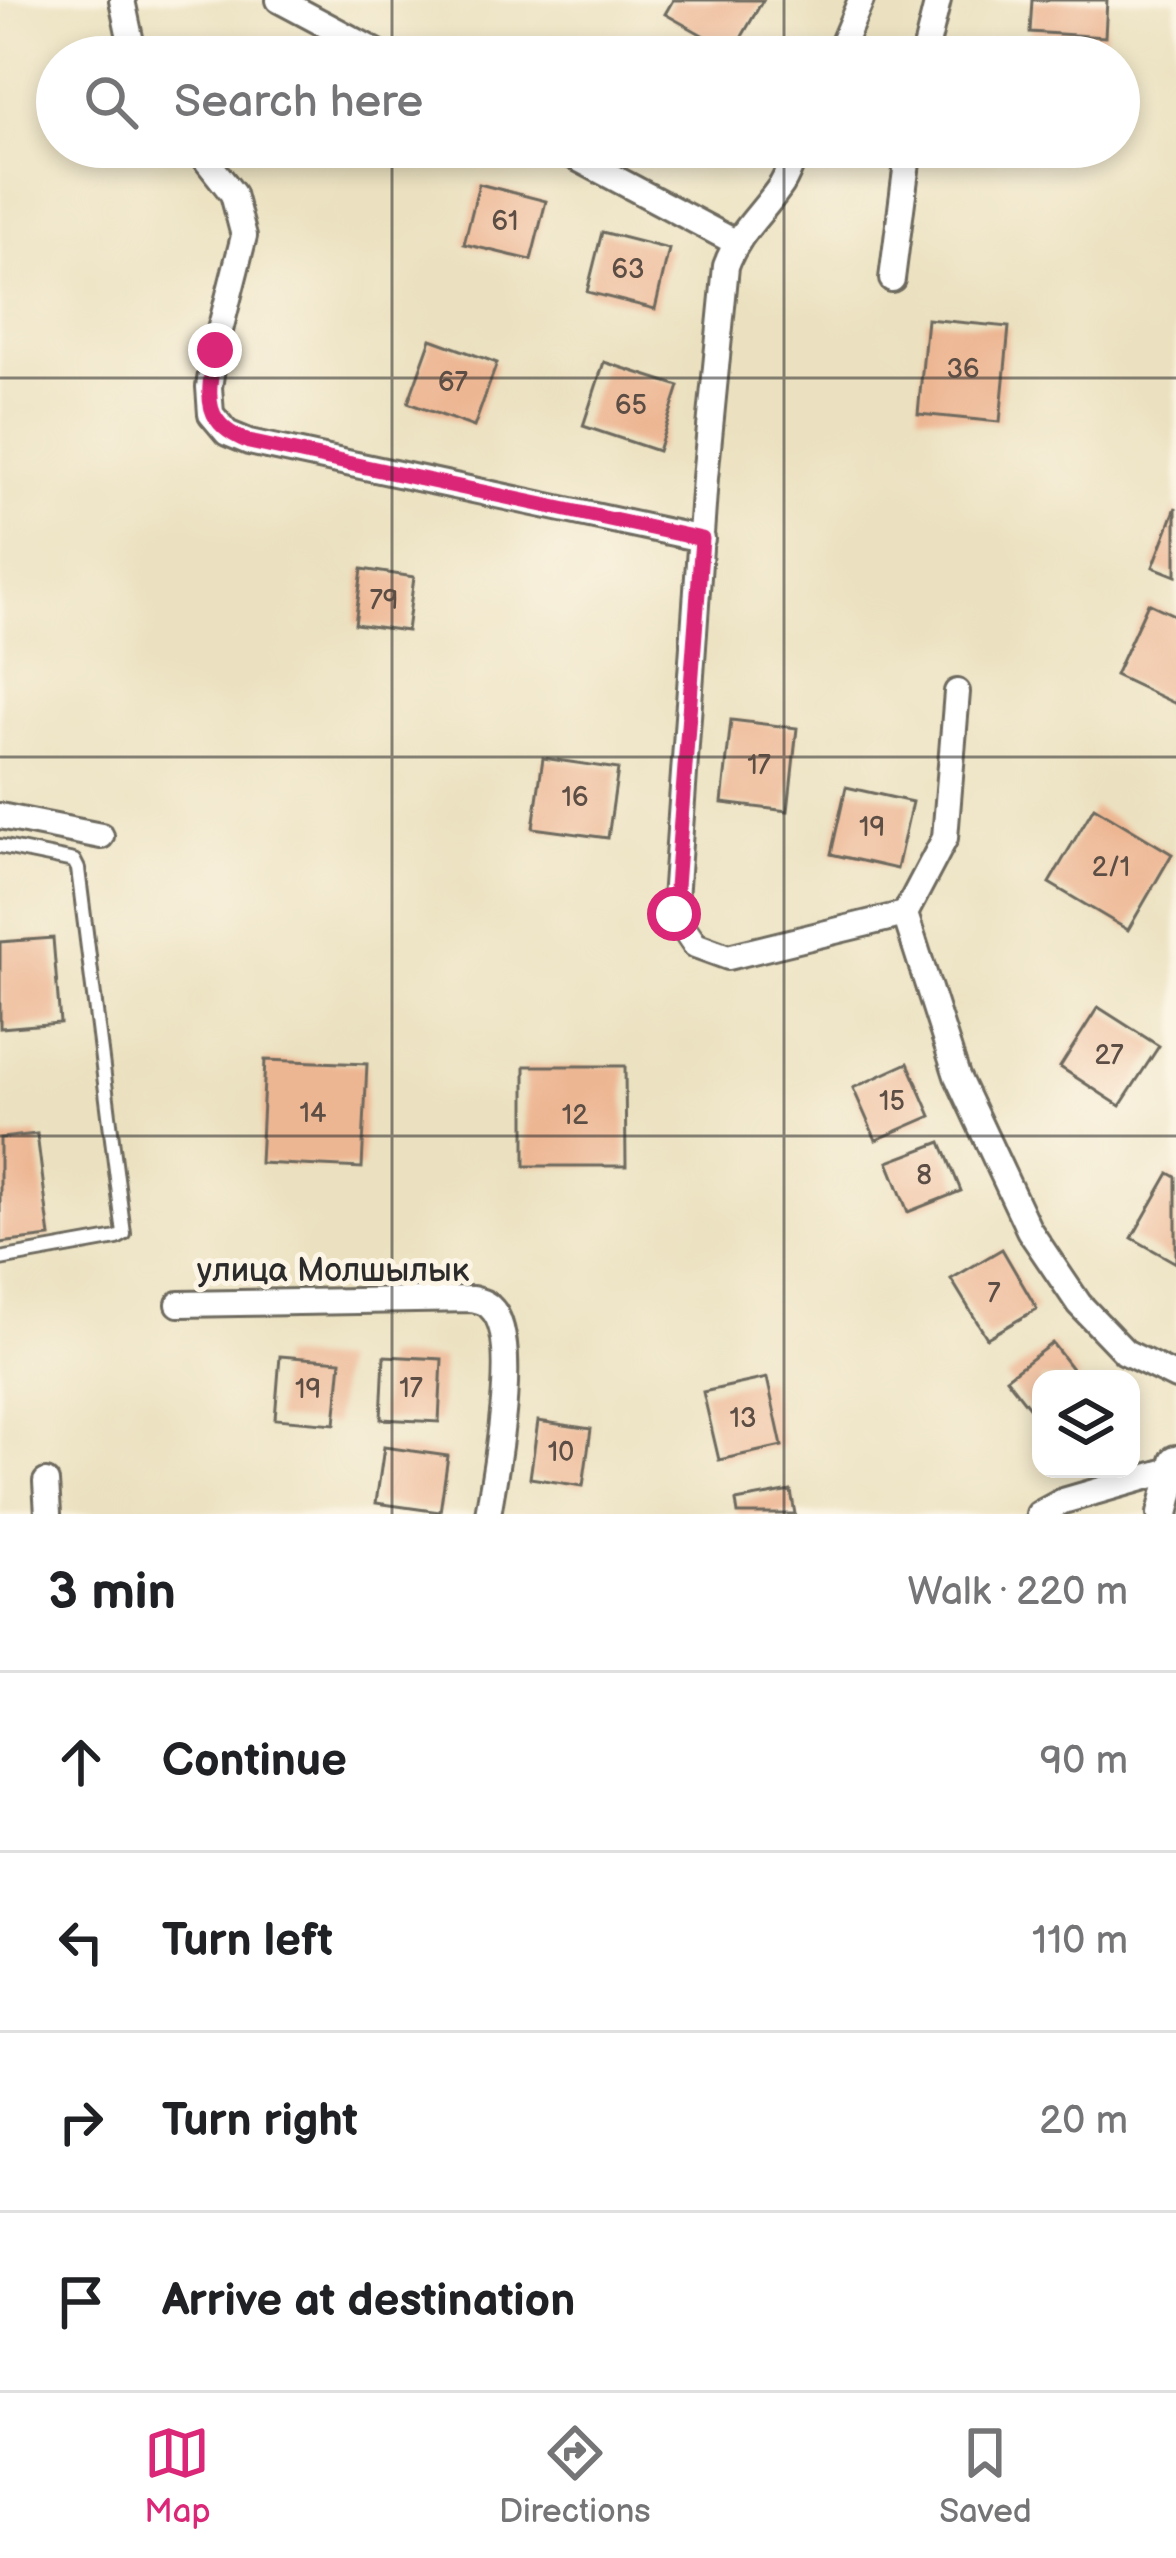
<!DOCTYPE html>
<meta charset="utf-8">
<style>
:root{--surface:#fff;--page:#f6f6f6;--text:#202124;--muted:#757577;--line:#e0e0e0;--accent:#db2777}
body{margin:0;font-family:"Balsamiq Sans",sans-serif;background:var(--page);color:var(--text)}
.controls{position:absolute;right:36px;bottom:36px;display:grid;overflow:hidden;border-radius:24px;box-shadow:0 6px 18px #0003}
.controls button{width:108px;height:108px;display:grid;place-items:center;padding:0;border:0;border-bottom:3px solid var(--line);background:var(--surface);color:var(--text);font:60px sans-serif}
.stop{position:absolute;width:36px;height:36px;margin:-27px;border:9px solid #db2777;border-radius:50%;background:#fff}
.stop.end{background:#db2777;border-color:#fff;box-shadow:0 3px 12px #0008}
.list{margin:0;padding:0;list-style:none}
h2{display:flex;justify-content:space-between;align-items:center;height:156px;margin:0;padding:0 48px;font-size:51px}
h2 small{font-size:39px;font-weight:400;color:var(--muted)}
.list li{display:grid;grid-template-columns:78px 1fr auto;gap:36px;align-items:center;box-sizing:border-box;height:180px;padding:0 48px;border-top:3px solid var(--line)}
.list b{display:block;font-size:45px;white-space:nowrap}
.list em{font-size:39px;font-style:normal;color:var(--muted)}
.icon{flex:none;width:66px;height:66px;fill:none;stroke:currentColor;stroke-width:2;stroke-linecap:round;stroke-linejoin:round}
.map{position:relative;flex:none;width:1176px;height:1514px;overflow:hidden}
.search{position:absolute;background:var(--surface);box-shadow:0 6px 18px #0003;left:36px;right:36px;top:36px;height:132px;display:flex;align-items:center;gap:30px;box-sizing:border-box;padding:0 42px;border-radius:66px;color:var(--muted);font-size:45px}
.sheet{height:876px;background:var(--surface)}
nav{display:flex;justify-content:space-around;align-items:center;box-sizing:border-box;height:168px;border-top:3px solid var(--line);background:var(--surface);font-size:33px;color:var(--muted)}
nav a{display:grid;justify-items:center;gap:6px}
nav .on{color:var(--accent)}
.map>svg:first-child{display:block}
.building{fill:#edb693}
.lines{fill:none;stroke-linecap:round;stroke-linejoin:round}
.service-casing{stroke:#6e6b5f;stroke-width:18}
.minor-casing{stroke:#6e6b5f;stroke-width:30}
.tertiary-casing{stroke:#6e6b5f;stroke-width:36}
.service{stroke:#fff;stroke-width:12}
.minor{stroke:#fff;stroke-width:24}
.tertiary{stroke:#fff;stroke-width:30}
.route{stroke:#db2777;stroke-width:15}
.grid{fill:none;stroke:#2b2b2b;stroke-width:3;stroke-opacity:0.55}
.labels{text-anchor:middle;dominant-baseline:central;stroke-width:10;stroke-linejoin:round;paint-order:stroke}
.number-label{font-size:27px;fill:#5c4e45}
.street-label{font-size:33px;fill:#2b2b2b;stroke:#fcf5e5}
</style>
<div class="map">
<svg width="1176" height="1514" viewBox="0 0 1176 1514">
<rect width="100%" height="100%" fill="#fcf5e5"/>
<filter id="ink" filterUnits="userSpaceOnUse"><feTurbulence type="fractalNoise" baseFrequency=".00833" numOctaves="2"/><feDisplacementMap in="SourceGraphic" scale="24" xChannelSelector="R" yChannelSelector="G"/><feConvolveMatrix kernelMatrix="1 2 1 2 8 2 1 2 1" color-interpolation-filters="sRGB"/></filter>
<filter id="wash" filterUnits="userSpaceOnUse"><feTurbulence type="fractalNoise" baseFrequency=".004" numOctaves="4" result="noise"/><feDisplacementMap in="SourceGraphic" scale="48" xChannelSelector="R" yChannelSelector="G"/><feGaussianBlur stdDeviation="2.7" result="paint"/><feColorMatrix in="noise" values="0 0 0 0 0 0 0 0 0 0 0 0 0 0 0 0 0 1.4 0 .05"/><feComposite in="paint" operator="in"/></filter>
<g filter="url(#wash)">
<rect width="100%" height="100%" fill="#ebe1c0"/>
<g id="blocks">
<path class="building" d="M673 0H763L733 52 665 14Z
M1032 0H1107L1105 37 1030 32Z
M479 184 546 201 531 260 464 244Z
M602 232 669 249 655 309 587 292Z
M927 319 1009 327 1000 422 918 414Z
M431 339 497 363 474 427 408 403Z
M604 362 679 386 658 451 583 426Z
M1176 507V576L1153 567Z
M362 569 414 577 407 631 355 624Z
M1148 603 1176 616V704L1115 675Z
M731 720 797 728 788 811 722 803Z
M543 758 618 769 608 838 533 828Z
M846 787 912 802 897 869 831 854Z
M1094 807 1172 854 1128 930 1049 883Z
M53 938 60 1023 0 1028V942Z
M1098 1007 1159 1046 1120 1106 1060 1067Z
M265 1060 367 1064 362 1168 260 1163Z
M908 1063 931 1116 876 1140 853 1088Z
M525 1066H625L626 1166H525Z
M37 1134 50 1237 0 1243V1138Z
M941 1142 961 1191 908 1212 888 1162Z
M1169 1173 1176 1177V1263L1132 1238Z
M1002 1249 1037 1309 987 1338 951 1279Z
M1052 1343 1080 1379H1041V1423L1006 1378Z
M280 1356 341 1361 335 1424 275 1419Z
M384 1356 442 1359 439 1422 381 1419Z
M767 1378 782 1446 719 1460 703 1392Z
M538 1421 591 1429 583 1486 530 1478Z
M384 1447 448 1456 440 1512 376 1503Z
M791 1491 795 1514H738L736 1501Z"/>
</g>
</g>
<g filter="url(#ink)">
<use href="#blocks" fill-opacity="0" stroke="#6e6b5f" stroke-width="3"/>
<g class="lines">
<defs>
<path id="service" d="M0 846 74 861 78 869 124 1234 117 1238 0 1259"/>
<path id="minor" d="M122 0 132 47 138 57
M279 0 386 57
M837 57 861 0
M924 57 938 0
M196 147 233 194 244 236 215 350 209 387 211 414 227 433 249 442 702 539
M556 147 735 242
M798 147C793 159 789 172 782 184 763 213 738 232 726 266L705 478 674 914 695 945 728 957 905 914
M892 279 909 147
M957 692 945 838 905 914 957 1076 1029 1230 1079 1304 1125 1352 1176 1377
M0 816 101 836
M179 1304 473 1299C479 1301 486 1302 490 1307 522 1335 495 1474 488 1514
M46 1482 48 1514
M1039 1514 1063 1501 1174 1469"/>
<path id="tertiary" d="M1163 1514 1176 1461"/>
</defs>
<use href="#service" class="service-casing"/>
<use href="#minor" class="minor-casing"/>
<use href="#tertiary" class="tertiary-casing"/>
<use href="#service" class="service"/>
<use href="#minor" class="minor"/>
<use href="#tertiary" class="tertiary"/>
</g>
</g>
<g class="lines" filter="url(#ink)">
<path class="route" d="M215 350C208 395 200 423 249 442L702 539 674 914"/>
</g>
<path class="grid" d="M392 0V57M784 0V57M392 147V1514M784 147V1514M0 378H1176M0 757H1176M0 1136H1176"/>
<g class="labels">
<g class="number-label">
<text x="505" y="222">61</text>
<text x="628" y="270">63</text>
<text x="963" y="370">36</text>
<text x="453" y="383">67</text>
<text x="631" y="406">65</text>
<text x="384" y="601">79</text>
<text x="759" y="766">17</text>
<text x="575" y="798">16</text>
<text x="872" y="828">19</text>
<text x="1111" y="868">2/1</text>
<text x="1109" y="1056">27</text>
<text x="892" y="1102">15</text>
<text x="313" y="1114">14</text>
<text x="575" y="1116">12</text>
<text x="924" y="1176">8</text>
<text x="994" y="1294">7</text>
<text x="411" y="1389">17</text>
<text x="308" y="1390">19</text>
<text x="743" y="1419">13</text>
<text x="561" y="1453">10</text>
</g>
<g class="street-label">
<text x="333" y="1271">улица Молшылык</text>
</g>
</g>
</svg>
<div class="controls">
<button><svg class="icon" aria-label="layers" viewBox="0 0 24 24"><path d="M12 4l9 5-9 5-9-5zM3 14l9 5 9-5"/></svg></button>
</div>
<div class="stop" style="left:674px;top:914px"></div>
<div class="stop end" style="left:215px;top:350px"></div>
<div class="search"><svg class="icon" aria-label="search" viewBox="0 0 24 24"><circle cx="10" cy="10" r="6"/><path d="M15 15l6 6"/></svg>Search here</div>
</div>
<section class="sheet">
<h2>3 min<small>Walk · 220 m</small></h2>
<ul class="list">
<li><svg class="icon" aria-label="ahead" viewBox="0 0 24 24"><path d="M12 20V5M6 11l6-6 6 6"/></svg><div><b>Continue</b></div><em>90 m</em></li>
<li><svg class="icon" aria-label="left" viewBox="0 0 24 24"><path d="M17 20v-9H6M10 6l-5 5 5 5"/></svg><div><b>Turn left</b></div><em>110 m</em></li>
<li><svg class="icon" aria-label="right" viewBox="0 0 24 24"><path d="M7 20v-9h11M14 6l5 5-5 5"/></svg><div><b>Turn right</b></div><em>20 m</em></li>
<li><svg class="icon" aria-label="arrive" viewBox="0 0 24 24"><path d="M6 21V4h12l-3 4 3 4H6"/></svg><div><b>Arrive at destination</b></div></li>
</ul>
</section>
<nav>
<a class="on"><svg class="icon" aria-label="map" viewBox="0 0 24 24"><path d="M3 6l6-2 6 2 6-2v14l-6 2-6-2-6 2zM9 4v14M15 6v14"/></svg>Map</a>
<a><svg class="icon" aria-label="directions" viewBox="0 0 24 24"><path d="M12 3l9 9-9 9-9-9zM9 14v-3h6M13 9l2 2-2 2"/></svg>Directions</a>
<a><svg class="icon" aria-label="saved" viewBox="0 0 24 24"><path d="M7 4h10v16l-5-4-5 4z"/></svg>Saved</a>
</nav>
